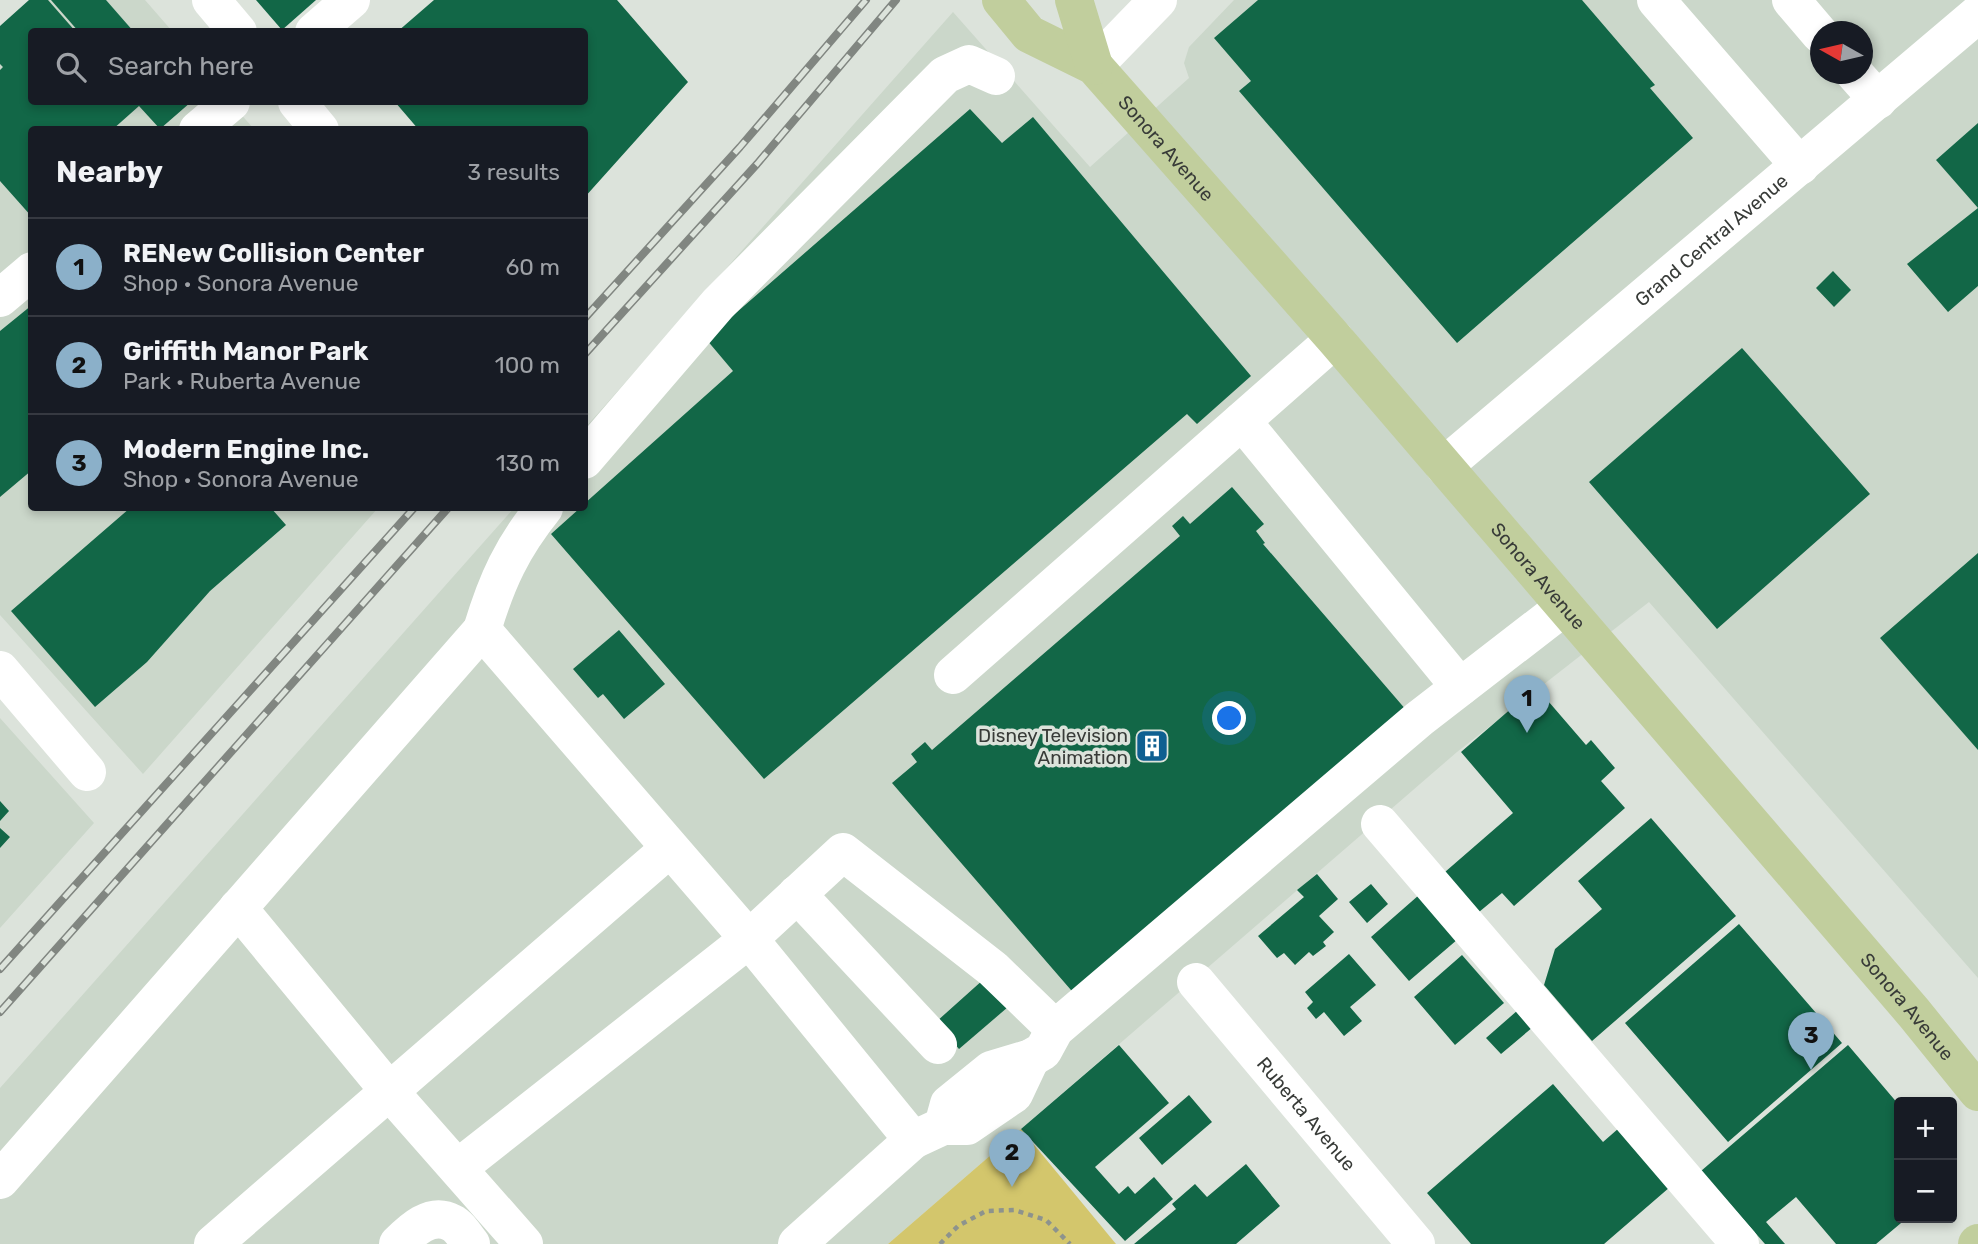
<!DOCTYPE html>
<meta charset="utf-8">
<style>
:root{--surface:#171b24;--page:#242831;--text:#f1f3f6;--muted:#9ea1a6;--line:#363941;--accent:#8bb0c9}
body{margin:0;font-family:Rubik,sans-serif;background:var(--page);color:var(--text)}
.controls{position:absolute;right:21px;bottom:21px;display:grid;overflow:hidden;border-radius:7px;box-shadow:0 4px 10px #0003}
.controls button{width:63px;height:63px;display:grid;place-items:center;padding:0;border:0;border-bottom:2px solid var(--line);background:var(--surface);color:var(--text);font:35px sans-serif}
.compass{position:absolute;left:1810px;top:21px;width:63px;height:63px;border-radius:50%;background:var(--surface);box-shadow:0 4px 10px #0003;rotate:278deg}
.you{position:absolute;left:1230px;top:719px;width:24px;height:24px;margin:-18px;border:5px solid #fff;border-radius:50%;background:#1a73e8;box-shadow:0 0 0 10px #1a73e833}
.badge{display:grid;place-items:center;width:46px;height:46px;border-radius:50%;background:var(--accent);color:#111;font-size:23px;font-weight:700}
.pin{position:absolute;translate:-50% -58px;filter:drop-shadow(0 2px 4px #0008)}
.pin::after{content:'';position:absolute;top:37px;width:24px;height:21px;background:inherit;clip-path:polygon(0 0,100% 0,50% 100%)}
.list{margin:0;padding:0;list-style:none}
h2{display:flex;justify-content:space-between;align-items:center;height:91px;margin:0;padding:0 28px;font-size:30px}
h2 small{font-size:23px;font-weight:400;color:var(--muted)}
.list li{display:grid;grid-template-columns:46px 1fr auto;gap:21px;align-items:center;box-sizing:border-box;height:98px;padding:0 28px;border-top:2px solid var(--line)}
.list b{display:block;font-size:26px;white-space:nowrap}
.list p{margin:0;font-size:23px;white-space:nowrap;color:var(--muted)}
.list em{font-size:23px;font-style:normal;color:var(--muted)}
.icon{flex:none;width:38px;height:38px;fill:none;stroke:currentColor;stroke-width:2;stroke-linecap:round;stroke-linejoin:round}
.map{position:relative;flex:none;width:1978px;height:1244px;overflow:hidden}
.search{position:absolute;background:var(--surface);box-shadow:0 4px 10px #0003;left:28px;top:28px;width:560px;height:77px;display:flex;align-items:center;gap:18px;box-sizing:border-box;padding:0 24px;border-radius:7px;color:var(--muted);font-size:26px}
.panel{position:absolute;background:var(--surface);box-shadow:0 4px 10px #0003;left:28px;top:126px;width:560px;height:385px;border-radius:7px}
.map>svg:first-child{display:block}
.built{fill:#cbd7ca;fill-rule:evenodd}
.green{fill:#d3c66c}
.building{fill:#126747}
.lines{fill:none;stroke-linecap:round;stroke-linejoin:round}
.path{stroke:#8d938d;stroke-width:4.5;stroke-dasharray:5 5;stroke-linecap:butt}
.minor{stroke:#fff;stroke-width:38}
.major{stroke:#c1ce9d;stroke-width:38}
.rail-casing{stroke:#818681;stroke-width:8}
.rail{stroke:#dce3db;stroke-width:5;stroke-dasharray:16;stroke-linecap:butt}
.labels{text-anchor:middle;dominant-baseline:central;stroke-width:7;stroke-linejoin:round;paint-order:stroke}
.street-label{font-size:19px;fill:#383b38;stroke:#dce3db}
.poi-label{font-size:19px;fill:#383b38;stroke:#dce3db;text-anchor:end}
</style>
<div class="map">
<svg width="1978" height="1244" viewBox="0 0 1978 1244">
<rect width="100%" height="100%" fill="#dce3db"/>
<path class="built" d="M33 0H145L172 31 32 32V102H230L254 129 32 130V508H378L143 774 0 615V29Z
M1234 0H1978V978L1649 602 1457 752 888 1244H0V1088L514 508H584L585 428 953 12 1090 167 1189 78 1184 63 1189 47ZM1820 32H1862V74H1820Z
M0 718 94 823 0 928Z"/>
<path class="green" d="M1021 1129 1116 1244H888Z"/>
<path class="building" d="M29 0H48L76 32H32V102H191L160 129 139 106 112 130H32V217L0 181V70L3 67 0 64V26Z
M51 0H106L134 32H79Z
M256 0H316L282 30Z
M434 0H617L688 82 584 198V130H419L395 102H584V32H397Z
M1258 0H1582L1655 85 1650 88 1693 138 1457 343 1239 91 1251 81 1214 38Z
M970 109 1002 143 1033 117 1251 376 1197 424 1187 414 764 779 551 534 580 508H584V504L733 371 706 339Z
M1978 123V286L1948 312 1907 264 1978 208 1936 160Z
M1833 271 1851 290 1834 307 1816 288Z
M32 305V470L0 497V331Z
M1742 348 1870 494 1717 629 1589 482Z
M1232 487 1264 524 1256 531 1265 543 1263 544 1407 711 1077 997 892 783 917 762 911 754 925 742 932 750 1180 536 1172 526 1183 516 1190 524Z
M130 508H271L286 525 210 591 147 662 95 707 11 611Z
M1978 553V750L1880 638Z
M619 630 665 684 624 719 603 694 598 698 573 669Z
M1536 687 1586 745 1591 740 1615 768 1601 781 1625 808 1514 906 1502 893 1479 912 1445 872 1513 813 1461 752Z
M0 801 9 811 0 821Z
M1651 818 1736 916 1592 1041 1544 985 1555 949 1602 909 1578 881Z
M0 828 10 837 0 848Z
M1317 874 1338 899 1319 916 1334 932 1323 942 1326 946 1313 956 1309 952 1295 965 1284 953 1277 958 1258 936 1304 897 1297 890Z
M1371 884 1388 904 1367 923 1349 902Z
M1419 895 1458 939 1409 981 1371 937Z
M1739 924 1842 1043 1728 1142 1625 1023Z
M1349 954 1376 985 1350 1007 1362 1021 1344 1036 1324 1012 1316 1019 1307 1008 1313 1002 1305 992Z
M1462 955 1504 1003 1455 1045 1414 997Z
M984 979 1008 1007 959 1049 936 1022Z
M1518 1010 1533 1027 1501 1054 1486 1038Z
M1119 1045 1169 1103 1095 1167 1119 1194 1128 1186 1135 1194 1154 1177 1173 1199 1125 1241 1021 1129Z
M1848 1045 1899 1105V1218H1907L1876 1244H1836L1796 1197 1766 1222 1785 1244H1765L1701 1171Z
M1553 1084 1603 1142 1619 1128 1670 1187 1604 1244H1471L1427 1193Z
M1189 1095 1212 1122 1162 1165 1139 1138Z
M1246 1164 1280 1206 1236 1244H1134L1176 1209 1172 1204 1195 1184 1207 1197Z"/>
<g class="lines">
<path class="path" d="M940 1244 958 1226 986 1211 1014 1210 1046 1220 1070 1244"/>
<g class="minor">
<path d="M211 0 238 32"/>
<path d="M1656 0 1800 166"/>
<path d="M1791 0 1820 34"/>
<path d="M314 32 351 0"/>
<path d="M1094 66 1158 0"/>
<path d="M1855 74 1878 100"/>
<path d="M297 102 320 130"/>
<path d="M198 130 231 102"/>
<path d="M0 298 32 271"/>
<path d="M1242 421 1460 687"/>
<path d="M584 460 718 304 945 75 969 64 996 76"/>
<path id="s1" d="M1444 466 1978 14"/>
<path d="M482 630C497 580 512 548 544 508"/>
<path d="M0 670 87 772"/>
<path d="M953 675 1335 339"/>
<path d="M1380 824 1740 1244"/>
<path d="M797 894 938 1045"/>
<path d="M238 908 390 1092 524 1244"/>
<path id="s2" d="M1196 982 1416 1244"/>
<path d="M943 1126 949 1104 991 1070 1031 1058 1043 1051 1055 1029 1419 719 1564 607"/>
<path d="M458 1168 749 939 843 852 993 969 1055 1029"/>
<path d="M0 1180 482 630 749 939 913 1140 943 1126H967L1014 1094 1031 1058"/>
<path d="M213 1244 669 849"/>
<path d="M398 1244C411 1231 431 1211 452 1223 459 1226 466 1238 471 1244"/>
<path d="M797 1244 913 1140"/>
</g>
<g class="major">
<path id="s3" d="M1001 0 1029 34 1094 66 1335 339 1914 1013 1978 1092"/>
<path d="M1074 0 1094 66"/>
<path d="M1977 1244 1978 1243"/>
</g>
<defs>
<path id="rail" d="M584 319 740 147 866 0
M584 355 757 164 896 0
M0 969 414 508
M0 1012 448 508"/>
</defs>
<use href="#rail" class="rail-casing"/>
<use href="#rail" class="rail"/>
</g>
<defs>
<symbol id="building-square" viewBox="-11 -11 22 22"><rect x="-9" y="-9" width="18" height="18" rx="4" fill="#0f5f91" stroke="#dce3db"/><path d="M-4-6H4V6H1V3H-1V6H-4ZM-2.5-4.3h1.7v1.8h-1.7ZM.8-4.3h1.7v1.8H.8ZM-2.5-1h1.7V.8h-1.7ZM.8-1h1.7V.8H.8Z" fill="#fff"/></symbol>
</defs>
<g fill-rule="evenodd">
<use href="#building-square" x="1133" y="727" width="38" height="38"/>
</g>
<g class="labels">
<g class="street-label">
<text stroke="none"><textPath href="#s3" startOffset="226">Sonora Avenue</textPath></text>
<text stroke="none"><textPath href="#s1" startOffset="350">Grand Central Avenue</textPath></text>
<text stroke="none"><textPath href="#s3" startOffset="793">Sonora Avenue</textPath></text>
<text stroke="none"><textPath href="#s3" startOffset="1360">Sonora Avenue</textPath></text>
<text stroke="none"><textPath href="#s2" startOffset="172">Ruberta Avenue</textPath></text>
</g>
<g class="poi-label">
<text x="1128" y="735">Disney Television<tspan x="1128" dy="22">Animation</tspan></text>
</g>
</g>
</svg>
<div class="controls">
<button>+</button>
<button>−</button>
</div>
<svg class="compass" viewBox="-18 -18 36 36"><path d="M0-13l5 13h-10z" fill="#e53935"/><path d="M0 13l5-13h-10z" fill="#9ea1a6"/></svg>
<div class="you"></div>
<div class="pin badge" style="left:1527px;top:733px">1</div>
<div class="pin badge" style="left:1012px;top:1187px">2</div>
<div class="pin badge" style="left:1811px;top:1070px">3</div>
<div class="search"><svg class="icon" aria-label="search" viewBox="0 0 24 24"><circle cx="10" cy="10" r="6"/><path d="M15 15l6 6"/></svg>Search here</div>
<section class="panel">
<h2>Nearby<small>3 results</small></h2>
<ul class="list">
<li><span class="badge">1</span><div><b>RENew Collision Center</b><p>Shop · Sonora Avenue</p></div><em>60 m</em></li>
<li><span class="badge">2</span><div><b>Griffith Manor Park</b><p>Park · Ruberta Avenue</p></div><em>100 m</em></li>
<li><span class="badge">3</span><div><b>Modern Engine Inc.</b><p>Shop · Sonora Avenue</p></div><em>130 m</em></li>
</ul>
</section>
</div>
